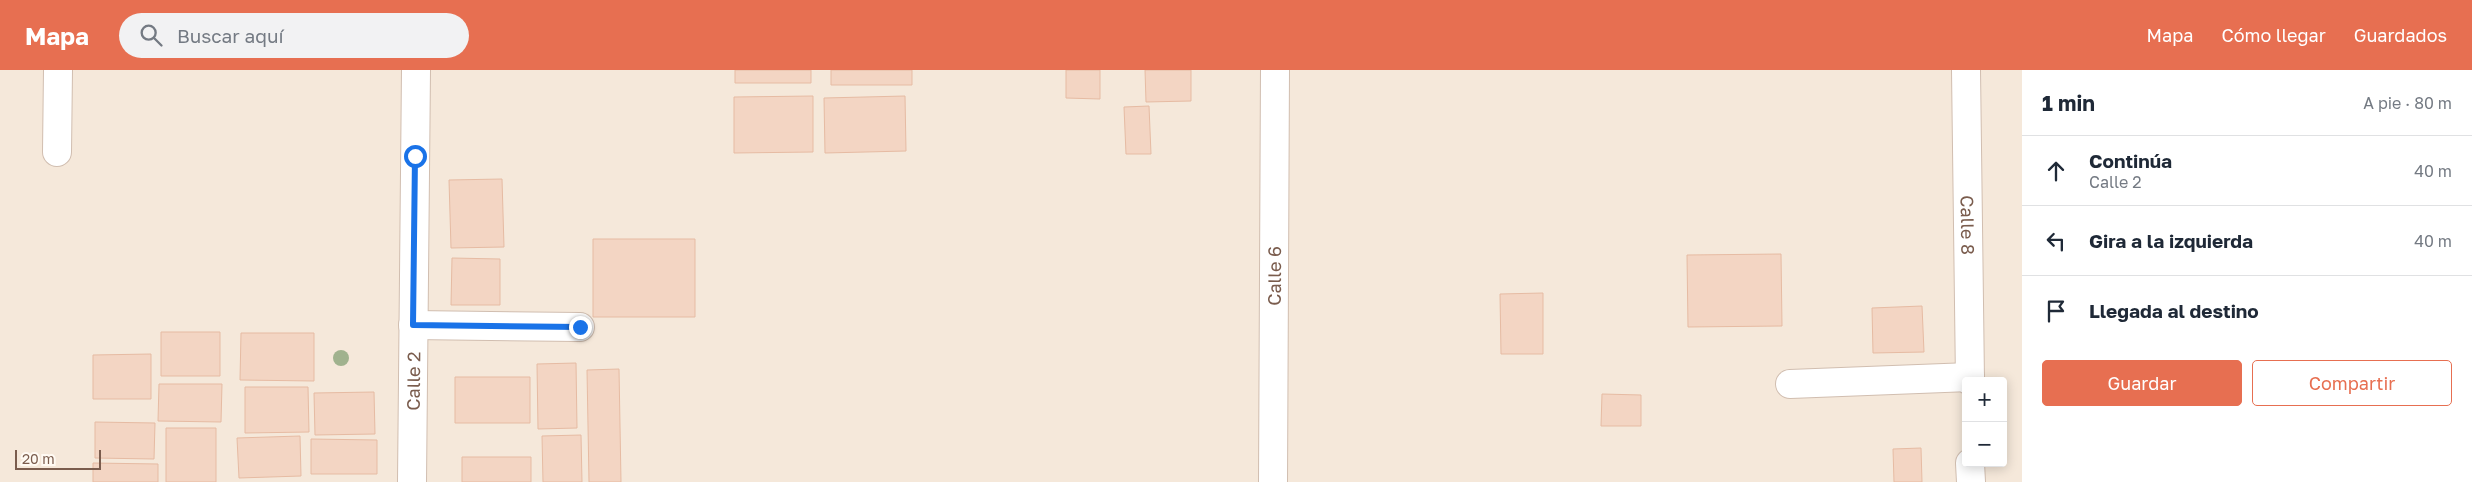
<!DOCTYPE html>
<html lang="es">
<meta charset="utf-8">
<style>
:root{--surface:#fff;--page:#f2f2f3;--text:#1f2937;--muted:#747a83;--line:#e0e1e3;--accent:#e76f51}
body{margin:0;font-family:"Golos Text",sans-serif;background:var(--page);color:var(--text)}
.controls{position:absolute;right:15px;bottom:15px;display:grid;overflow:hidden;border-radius:5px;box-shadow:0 2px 12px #0003}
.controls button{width:45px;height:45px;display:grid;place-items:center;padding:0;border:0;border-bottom:1px solid var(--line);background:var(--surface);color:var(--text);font:25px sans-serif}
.scale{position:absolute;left:15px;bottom:12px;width:86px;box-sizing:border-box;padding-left:5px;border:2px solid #7a5c4d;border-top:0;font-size:14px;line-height:18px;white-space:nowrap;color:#7a5c4d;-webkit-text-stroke:4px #fffaf3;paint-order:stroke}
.stop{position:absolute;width:15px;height:15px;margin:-11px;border:4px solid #1a73e8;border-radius:50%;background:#fff}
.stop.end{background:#1a73e8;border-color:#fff;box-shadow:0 1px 5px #0008}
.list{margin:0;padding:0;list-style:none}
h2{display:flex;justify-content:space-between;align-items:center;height:65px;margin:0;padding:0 20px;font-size:21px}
h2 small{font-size:16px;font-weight:400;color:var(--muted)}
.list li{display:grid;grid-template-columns:32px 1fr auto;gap:15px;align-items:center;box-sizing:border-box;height:70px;padding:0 20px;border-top:1px solid var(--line)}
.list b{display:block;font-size:19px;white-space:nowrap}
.list p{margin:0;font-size:16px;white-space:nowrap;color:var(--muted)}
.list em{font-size:16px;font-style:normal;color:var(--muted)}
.actions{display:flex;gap:10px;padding:15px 20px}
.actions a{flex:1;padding:11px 0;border:1px solid var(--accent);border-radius:5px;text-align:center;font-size:18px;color:var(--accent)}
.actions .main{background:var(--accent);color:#fff}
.icon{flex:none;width:28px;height:28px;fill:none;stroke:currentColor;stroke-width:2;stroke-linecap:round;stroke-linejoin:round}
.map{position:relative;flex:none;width:2022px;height:412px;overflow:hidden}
header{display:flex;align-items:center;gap:30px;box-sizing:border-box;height:70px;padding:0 25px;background:var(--accent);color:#fff}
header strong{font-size:24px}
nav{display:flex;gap:28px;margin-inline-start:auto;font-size:18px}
.search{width:350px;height:45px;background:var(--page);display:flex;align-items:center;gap:12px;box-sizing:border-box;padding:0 18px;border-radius:28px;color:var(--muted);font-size:19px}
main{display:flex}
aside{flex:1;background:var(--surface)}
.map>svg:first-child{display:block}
.residential{fill:#f5e8da;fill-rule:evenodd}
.building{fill:#f3d5c3;stroke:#e6bba3}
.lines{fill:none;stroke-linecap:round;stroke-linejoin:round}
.minor-casing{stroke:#d1beb0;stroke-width:30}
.minor{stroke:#fff;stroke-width:28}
.tree{fill:#a0b28e}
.route{stroke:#1a73e8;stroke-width:6}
.labels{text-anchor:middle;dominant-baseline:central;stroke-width:4.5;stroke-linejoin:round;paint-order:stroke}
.street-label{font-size:18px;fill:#7a5c4d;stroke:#fffaf3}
</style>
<header>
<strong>Mapa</strong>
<div class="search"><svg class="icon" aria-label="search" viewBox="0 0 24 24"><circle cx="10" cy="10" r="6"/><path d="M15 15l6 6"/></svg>Buscar aquí</div>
<nav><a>Mapa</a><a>Cómo llegar</a><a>Guardados</a></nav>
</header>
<main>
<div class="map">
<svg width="2022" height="412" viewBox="0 0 2022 412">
<rect width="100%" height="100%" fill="#fdf6ec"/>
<path class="residential" d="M0 0H2022V412H0ZM1966 311H2003V393H1966Z"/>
<path class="building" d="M735 0H811V13H735Z
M831 0H912V15H831Z
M1066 0H1100V29L1066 28Z
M1145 0H1191V31L1146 32Z
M813 26V82L734 83V27Z
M905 26 906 81 825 83 824 28Z
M1149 36 1151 84H1126L1124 37Z
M502 109 504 177 451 178 449 110Z
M593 169H695V247H593Z
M1781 184 1782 256 1688 257 1687 185Z
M452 188 500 189V235H451Z
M1543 223V284H1501L1500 224Z
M1922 236 1924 282 1873 283 1872 238Z
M161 262H220V306H161Z
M241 263H314V311L240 310Z
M151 284V329H93V285Z
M576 293 577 358 538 359 537 294Z
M619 299 621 412H589L587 300Z
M455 307H530V353H455Z
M159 314H222L221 352 158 351Z
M245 317H308L309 362 245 363Z
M374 322 375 364 315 365 314 323Z
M1602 324 1641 325V356H1601Z
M95 352 155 353 154 389 95 388Z
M166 358H216V412H166Z
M581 365 582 412H543L542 366Z
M300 366 301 406 239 408 237 368Z
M311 369 377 370V404H311Z
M1921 378 1922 412H1894L1893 379Z
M462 387H531V412H462Z
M93 393 158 394V412H93Z"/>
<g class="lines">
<defs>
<g id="minor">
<path id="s1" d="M1966 0 1970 311"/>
<path d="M57 82 58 0"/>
<path d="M413 255 580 257"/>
<path d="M1790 314 1970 307"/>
<path d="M1970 393 1971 412"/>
<path id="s2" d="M412 412 416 0"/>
<path id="s3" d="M1273 412 1275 0"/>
</g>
</defs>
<use href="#minor" class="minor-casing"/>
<use href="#minor" class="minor"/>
</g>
<circle class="tree" cx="341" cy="288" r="8"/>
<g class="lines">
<path class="route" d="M415 86 413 255 580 257"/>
</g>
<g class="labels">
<g class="street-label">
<text stroke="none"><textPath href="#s1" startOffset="155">Calle 8</textPath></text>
<text stroke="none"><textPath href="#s3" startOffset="206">Calle 6</textPath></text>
<text stroke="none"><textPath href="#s2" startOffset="101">Calle 2</textPath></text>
</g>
</g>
</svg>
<div class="controls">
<button>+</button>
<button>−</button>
</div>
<div class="scale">20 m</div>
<div class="stop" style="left:415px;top:86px"></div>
<div class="stop end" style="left:580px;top:257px"></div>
</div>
<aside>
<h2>1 min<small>A pie · 80 m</small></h2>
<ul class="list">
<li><svg class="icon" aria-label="ahead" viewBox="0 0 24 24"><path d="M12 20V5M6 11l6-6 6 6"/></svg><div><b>Continúa</b><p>Calle 2</p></div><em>40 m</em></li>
<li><svg class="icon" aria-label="left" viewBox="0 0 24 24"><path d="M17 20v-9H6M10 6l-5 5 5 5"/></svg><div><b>Gira a la izquierda</b></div><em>40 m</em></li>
<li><svg class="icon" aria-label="arrive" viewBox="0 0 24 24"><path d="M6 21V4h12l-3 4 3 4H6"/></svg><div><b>Llegada al destino</b></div></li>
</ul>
<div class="actions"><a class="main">Guardar</a><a>Compartir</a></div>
</aside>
</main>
